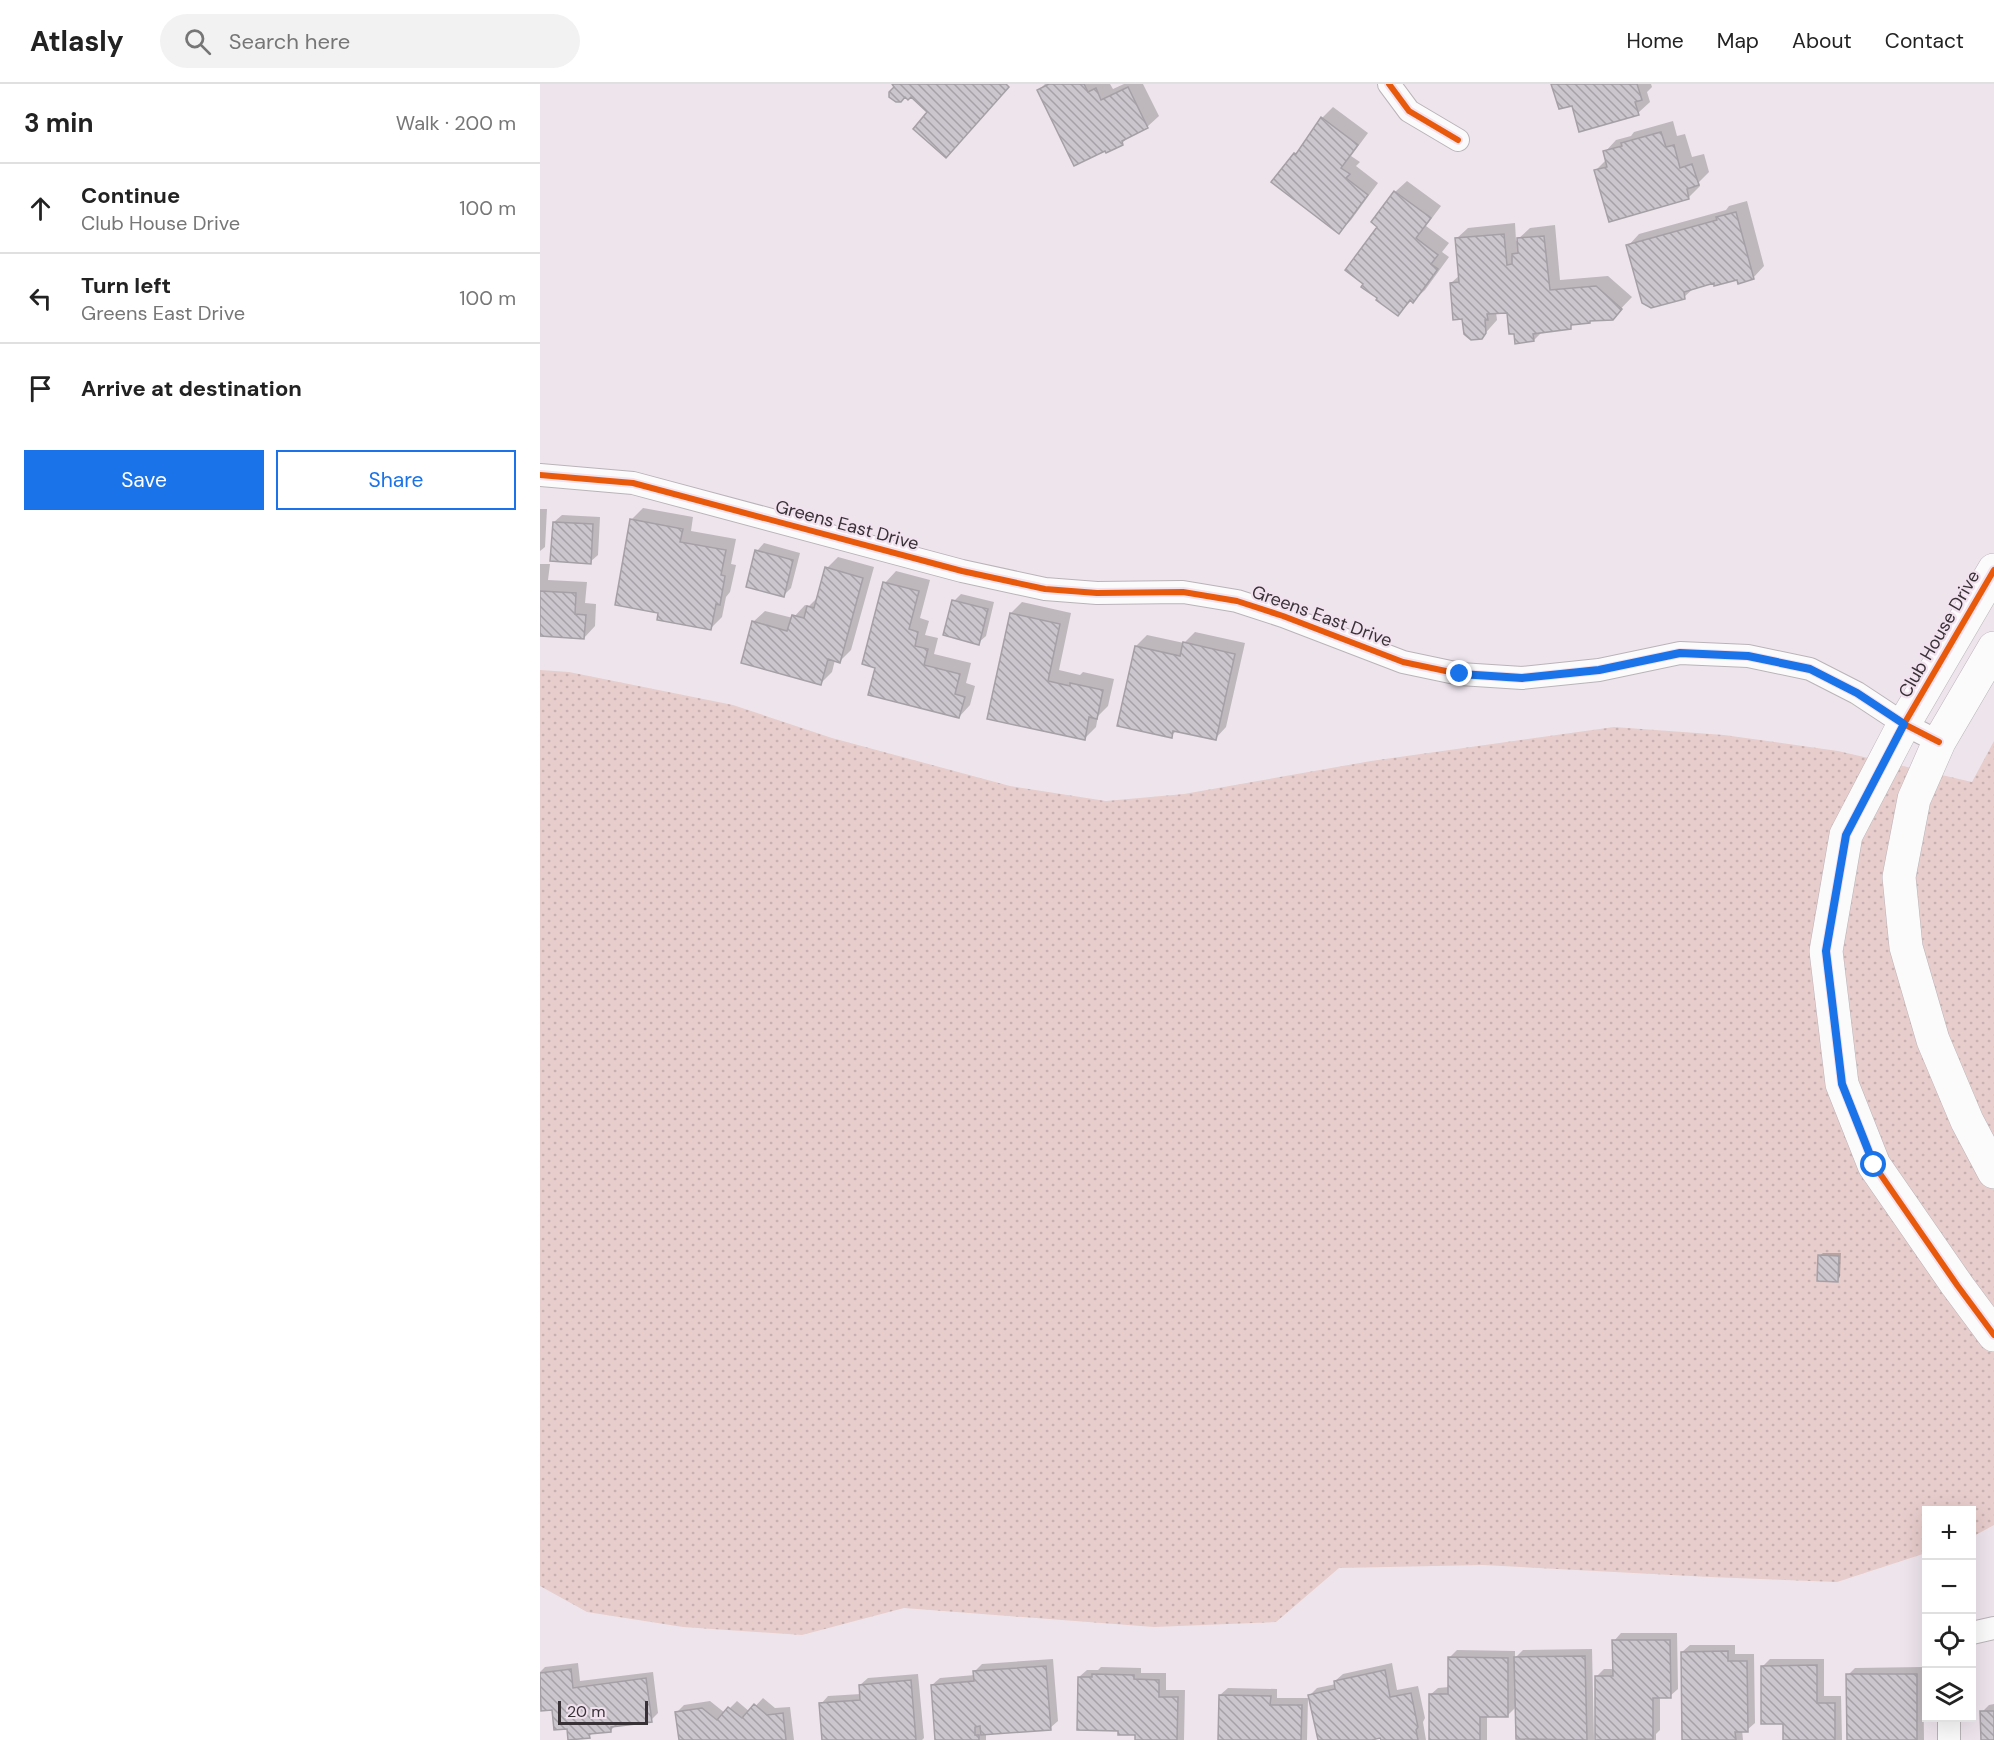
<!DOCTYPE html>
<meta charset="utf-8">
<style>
:root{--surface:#fff;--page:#f2f2f2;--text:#222;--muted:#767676;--line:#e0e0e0;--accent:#1a73e8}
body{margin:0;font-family:"DM Sans",sans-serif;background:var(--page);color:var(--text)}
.controls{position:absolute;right:18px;bottom:18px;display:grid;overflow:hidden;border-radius:0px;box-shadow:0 6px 24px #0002}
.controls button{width:54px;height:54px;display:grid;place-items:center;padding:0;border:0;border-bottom:2px solid var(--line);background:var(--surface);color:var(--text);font:30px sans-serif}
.scale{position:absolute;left:18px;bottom:15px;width:90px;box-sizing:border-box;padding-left:6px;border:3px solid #383237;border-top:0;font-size:16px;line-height:21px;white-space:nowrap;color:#383237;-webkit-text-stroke:4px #f2e1ee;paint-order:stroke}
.stop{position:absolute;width:18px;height:18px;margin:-14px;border:4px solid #1a73e8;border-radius:50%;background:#fff}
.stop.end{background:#1a73e8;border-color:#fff;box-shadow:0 2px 6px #0008}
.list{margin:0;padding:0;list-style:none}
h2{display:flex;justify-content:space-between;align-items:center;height:78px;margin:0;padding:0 24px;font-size:26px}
h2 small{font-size:20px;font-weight:400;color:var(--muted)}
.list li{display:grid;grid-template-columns:39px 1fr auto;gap:18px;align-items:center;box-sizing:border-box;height:90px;padding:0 24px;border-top:2px solid var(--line)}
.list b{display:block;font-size:22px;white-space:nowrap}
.list p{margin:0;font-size:20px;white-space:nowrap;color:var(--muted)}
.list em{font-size:20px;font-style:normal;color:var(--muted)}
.actions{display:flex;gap:12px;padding:18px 24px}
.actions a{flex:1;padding:14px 0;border:2px solid var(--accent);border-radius:0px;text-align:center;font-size:21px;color:var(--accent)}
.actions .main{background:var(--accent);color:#fff}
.icon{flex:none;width:33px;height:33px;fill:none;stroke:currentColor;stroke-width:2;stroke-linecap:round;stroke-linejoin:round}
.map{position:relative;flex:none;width:1454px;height:1656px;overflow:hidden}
header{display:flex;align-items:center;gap:36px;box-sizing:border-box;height:84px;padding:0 30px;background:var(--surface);border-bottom:2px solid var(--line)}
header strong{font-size:28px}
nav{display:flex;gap:33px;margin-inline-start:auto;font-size:21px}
.search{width:420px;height:54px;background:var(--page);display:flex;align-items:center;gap:15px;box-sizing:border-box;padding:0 21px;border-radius:33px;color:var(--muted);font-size:22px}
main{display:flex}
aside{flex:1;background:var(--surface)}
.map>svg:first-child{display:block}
.grass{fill:url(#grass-dots)}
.shadow{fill:#0003}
.building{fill:url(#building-back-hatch);stroke:#a5a0a6;stroke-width:1.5}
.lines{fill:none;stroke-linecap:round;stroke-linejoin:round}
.street-casing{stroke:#bab3b8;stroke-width:24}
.secondary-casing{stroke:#bab3b8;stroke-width:34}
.street{stroke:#fcfbfc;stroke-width:22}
.secondary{stroke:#fcfbfc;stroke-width:33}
.cycleway-casing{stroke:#f2e1ee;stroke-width:10}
.cycleway{stroke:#e8590c;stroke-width:6}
.route{stroke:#1a73e8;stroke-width:8}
.labels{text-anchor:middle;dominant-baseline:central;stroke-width:4.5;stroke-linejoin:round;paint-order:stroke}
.street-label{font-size:18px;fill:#383237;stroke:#f2e1ee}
</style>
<header>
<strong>Atlasly</strong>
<div class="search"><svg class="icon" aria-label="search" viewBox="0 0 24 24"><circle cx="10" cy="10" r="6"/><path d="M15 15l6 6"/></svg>Search here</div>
<nav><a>Home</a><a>Map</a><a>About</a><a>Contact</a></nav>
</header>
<main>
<aside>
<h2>3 min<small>Walk · 200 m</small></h2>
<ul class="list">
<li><svg class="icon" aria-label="ahead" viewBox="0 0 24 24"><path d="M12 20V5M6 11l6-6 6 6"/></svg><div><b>Continue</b><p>Club House Drive</p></div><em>100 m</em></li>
<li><svg class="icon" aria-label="left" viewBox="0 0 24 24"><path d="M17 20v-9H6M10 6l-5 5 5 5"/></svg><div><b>Turn left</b><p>Greens East Drive</p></div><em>100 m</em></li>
<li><svg class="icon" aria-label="arrive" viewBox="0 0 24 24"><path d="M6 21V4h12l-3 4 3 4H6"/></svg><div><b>Arrive at destination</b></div></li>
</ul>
<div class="actions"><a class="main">Save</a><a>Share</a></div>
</aside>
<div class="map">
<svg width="1454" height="1656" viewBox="0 0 1454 1656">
<defs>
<pattern id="grass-dots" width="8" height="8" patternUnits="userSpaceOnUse" patternTransform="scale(1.5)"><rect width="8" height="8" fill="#e7cdcc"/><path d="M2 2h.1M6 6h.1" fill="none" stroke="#c7b0b0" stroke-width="1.8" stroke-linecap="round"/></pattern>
<pattern id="building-back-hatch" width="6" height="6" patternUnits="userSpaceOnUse" patternTransform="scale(1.5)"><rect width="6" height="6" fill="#cbc6cd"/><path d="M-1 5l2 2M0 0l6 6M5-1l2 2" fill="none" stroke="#a6a1a7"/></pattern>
</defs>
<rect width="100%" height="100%" fill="#eee5ec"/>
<path class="grass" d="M0 586 29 588 193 621 292 654 470 702 566 717 644 710 831 677 1074 643 1184 651 1298 667 1432 698 1454 657V1441L1432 1453V1426H1386V1469L1297 1498 1170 1493 943 1481 799 1484 736 1538 614 1543 364 1524 262 1551 143 1543 47 1528 0 1502Z"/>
<path class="shadow" d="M505 0H570L573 5 584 0H603L619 32 607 43 590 52 582 59 499 6Z
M1013 0H1111L1112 3 1107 8 1110 18 1098 29 1033 20Z
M793 23 828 49 811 72 820 78 816 82 838 99 811 136 799 148 755 70 764 61 782 34Z
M1133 37 1137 52 1145 50 1152 73 1164 70 1169 88 1159 98 1160 102 1149 113 1055 87 1067 75 1065 68 1076 56 1091 52 1094 48Z
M867 97 901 122 886 142 909 159 902 168 909 173 885 206 873 217 872 216 858 230 839 142 833 138 855 108Z
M1207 117 1224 182 1213 194 1175 198 1154 204 1144 213 1088 162 1099 150 1186 126 1189 122Z
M975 139 976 157 990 144 1015 141 1020 196 1068 192 1092 213 1072 234 1051 236 1050 238 1034 239 1030 243 1003 247 994 256 968 227 956 228 957 236 941 254 924 234 911 199 920 191 916 155 928 144Z
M103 424 153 433 151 447 196 455 191 480 196 481 190 508 186 513 182 533 170 545 120 528 92 435Z
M0 425H7L5 463 0 467Z
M22 431 60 433 58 471 50 478 14 438Z
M224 459 260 469 251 504 244 511 217 467Z
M298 473 334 483 311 566 300 577 295 576 292 588 280 600 213 538 225 527 253 534 265 521 269 522 279 512 287 484Z
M0 480H10L8 496 47 498 45 519 56 520 55 542 44 554 0 551Z
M356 487 390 496 380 534 389 537 385 551 398 554 394 570 431 579 426 599 435 602 430 621 419 633 337 583 345 499Z
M421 510 454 518 446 552 438 559 414 517Z
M482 518 531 529 519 586 540 591 543 588 574 595 568 622 558 632 556 643 544 655 449 634 471 529Z
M655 548 705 559 686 643 675 655 637 646 631 652 596 562 607 551 644 559Z
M1283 1169H1301L1300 1193 1297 1196 1279 1172Z
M1081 1549H1137L1138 1605 1130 1612H1120V1646L1116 1650V1656H1057L1056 1593 1064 1585H1074V1557Z
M1150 1561H1195V1570H1214L1215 1639 1207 1646H1202L1203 1656H1143L1142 1568Z
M1052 1565 1054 1656H1011V1653L976 1623 968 1631H947V1656H890V1611L898 1604 909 1603V1574L917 1566 975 1567V1574L983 1566Z
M513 1575 518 1637 510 1644 446 1649V1656H397L392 1601 400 1594 435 1591V1587L442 1580Z
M1230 1575H1284V1612H1301L1302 1656H1245V1639L1222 1583Z
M38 1579 40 1597 113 1588 118 1629 111 1636 76 1641 71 1646 53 1648 49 1653 28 1643 13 1624 2 1625 0 1588 5 1583Z
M852 1579 857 1606 878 1602 885 1634 883 1638 886 1656H842V1652L825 1656H780L770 1611 777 1604 796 1600 795 1597 803 1590Z
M561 1583 601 1584V1589H626V1606H645L644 1656H596V1650L539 1593 547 1586H558Z
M1383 1583 1384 1656H1308V1591L1315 1584Z
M378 1590 384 1654 382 1656H283L281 1620 288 1612 321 1610 320 1601 328 1594Z
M688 1604 737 1605V1614H768L767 1656H679L680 1611Z
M223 1614 235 1624 250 1623 254 1656H141L137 1628 144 1621 170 1617 185 1629 197 1617 210 1628Z
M1454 1620V1656H1443L1442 1628 1449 1621Z"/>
<path class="building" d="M352 0H466L469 3 406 74 373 45 387 28 371 13 368 16 365 13 361 18H356L349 13V8L354 3Z
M509 0H544L548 8 556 4 561 16 588 3 608 44 582 57 583 61 566 69 565 67 534 82 497 6Z
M1011 0H1097L1102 16 1095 18 1099 31 1039 48 1032 22 1019 25Z
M781 33 818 61 801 84 810 90 806 94 828 111 799 150 731 98 754 69 756 70Z
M1121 48 1126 63 1134 61 1140 84 1152 80 1159 101 1147 105 1149 115 1069 138 1054 86 1067 83 1063 67 1082 62 1081 59Z
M854 107 891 134 876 154 898 171 891 180 898 185 873 219 870 216 858 232 836 216 837 214 821 203 823 200 805 186 837 143 831 138Z
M1196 128 1214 195 1198 200 1197 196 1174 202V199L1144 208 1145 215 1111 224 1102 219 1086 161 1177 136 1176 133Z
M964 150 967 181 972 180V170L978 169 977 154 1004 152 1010 206 1056 202 1082 225 1073 236 1050 237V239L1031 241V245L993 250 994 257 975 260 974 250H969L967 229 947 230 948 236H945L946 249 942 255 931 256 924 250 922 235 913 236 910 199 919 198 915 154Z
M90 435 143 445 140 458 186 466 181 491 185 492 180 521 176 520 171 546 117 536 118 529 75 521Z
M13 438 53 440 51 480 10 477Z
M215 466 253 476 244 513 206 503Z
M285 483 323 494 300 579 288 575 281 601 201 579 212 537 247 547 252 531 264 534 267 522 274 524Z
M343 498 379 507 369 545 378 548 375 562 388 565 384 581 420 590 415 610 425 613 419 634 328 611 335 584 322 580Z
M0 507 36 509 35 530 46 531 44 555 0 552Z
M412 516 448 525 439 561 403 551Z
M470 529 520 540 508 597 530 602V599L563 606 557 635 549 633 545 656 447 635Z
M643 558 695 570 676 656 633 647 632 654 577 642 595 562 640 572Z
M1278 1171 1299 1172 1298 1198 1277 1197Z
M1072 1556H1130L1131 1614H1113V1655L1055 1656V1592H1073Z
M1188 1567V1577H1207L1208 1648H1195L1196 1656H1142L1141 1568Z
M1045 1572 1047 1656 976 1655 974 1573Z
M908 1573 968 1574V1633H940V1656H889V1610H908Z
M1277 1581V1619H1295V1656H1243V1640H1221V1582Z
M506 1582 511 1646 441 1651 440 1642 435 1643V1651H439V1656H395L391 1601 434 1597 433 1587Z
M31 1585 33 1604 106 1594 112 1638 71 1643V1648L49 1650 50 1654 28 1656 27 1645 14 1646 12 1626 1 1627 0 1589Z
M845 1586 850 1613 871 1609 878 1643 876 1646 878 1656H841L840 1654 832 1656H778L768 1611 795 1605 794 1597Z
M552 1590 594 1591V1595L619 1596V1613H638L637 1656H595V1651H578V1647L537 1646 538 1593H552Z
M1306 1590H1377V1656H1307Z
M371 1596 376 1656H282L279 1619 320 1616 319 1601Z
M679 1611 731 1612 730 1621H762L761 1656H678Z
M214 1620 227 1631 243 1629 246 1656H139L135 1628 162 1624 177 1636 188 1623 202 1634Z
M1440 1627H1454V1656H1441Z"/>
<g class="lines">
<defs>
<path id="street" d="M849 0 869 27 918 56
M0 391 93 399 422 487 505 505 557 509 643 508 697 517 743 532 863 578 920 590 982 594 1059 586 1140 569 1208 572 1270 585 1317 609 1364 640 1399 658
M1432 1549 1454 1544
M1409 1634V1656"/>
<path id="secondary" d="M1454 486 1364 640 1306 751 1286 867 1302 1000 1334 1081 1417 1201 1454 1251
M1454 564 1399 658 1374 715 1359 793 1366 863 1393 956 1427 1037 1454 1088"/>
</defs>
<use href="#street" class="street-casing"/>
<use href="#secondary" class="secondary-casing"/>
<use href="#street" class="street"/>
<use href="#secondary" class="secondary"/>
<defs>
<path id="cycleway" d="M849 0 869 27 918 56
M0 391 93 399 422 487 505 505 557 509 643 508 697 517 743 532 863 578 920 590 982 594 1059 586 1140 569 1208 572 1270 585 1317 609 1364 640 1399 658
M1454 486 1364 640 1306 751 1286 867 1302 1000 1334 1081 1417 1201 1454 1251"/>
</defs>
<use href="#cycleway" class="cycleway-casing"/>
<use href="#cycleway" class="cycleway"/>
</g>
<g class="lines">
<path class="route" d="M920 590 982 594 1059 586 1140 569 1208 572 1270 585 1317 609 1364 640 1306 751 1286 867 1302 1000 1334 1081"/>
</g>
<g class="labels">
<g class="street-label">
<text transform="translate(307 441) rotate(15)">Greens East Drive</text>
<text transform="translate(782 532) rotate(20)">Greens East Drive</text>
<text transform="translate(1399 550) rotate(-60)">Club House Drive</text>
</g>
</g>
</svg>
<div class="controls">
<button>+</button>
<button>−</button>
<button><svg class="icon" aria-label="locate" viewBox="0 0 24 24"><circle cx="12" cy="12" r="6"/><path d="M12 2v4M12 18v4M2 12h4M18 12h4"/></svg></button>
<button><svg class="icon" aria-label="layers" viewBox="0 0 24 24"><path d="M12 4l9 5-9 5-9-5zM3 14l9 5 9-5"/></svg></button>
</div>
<div class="scale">20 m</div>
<div class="stop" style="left:1334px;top:1081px"></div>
<div class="stop end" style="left:920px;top:590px"></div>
</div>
</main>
